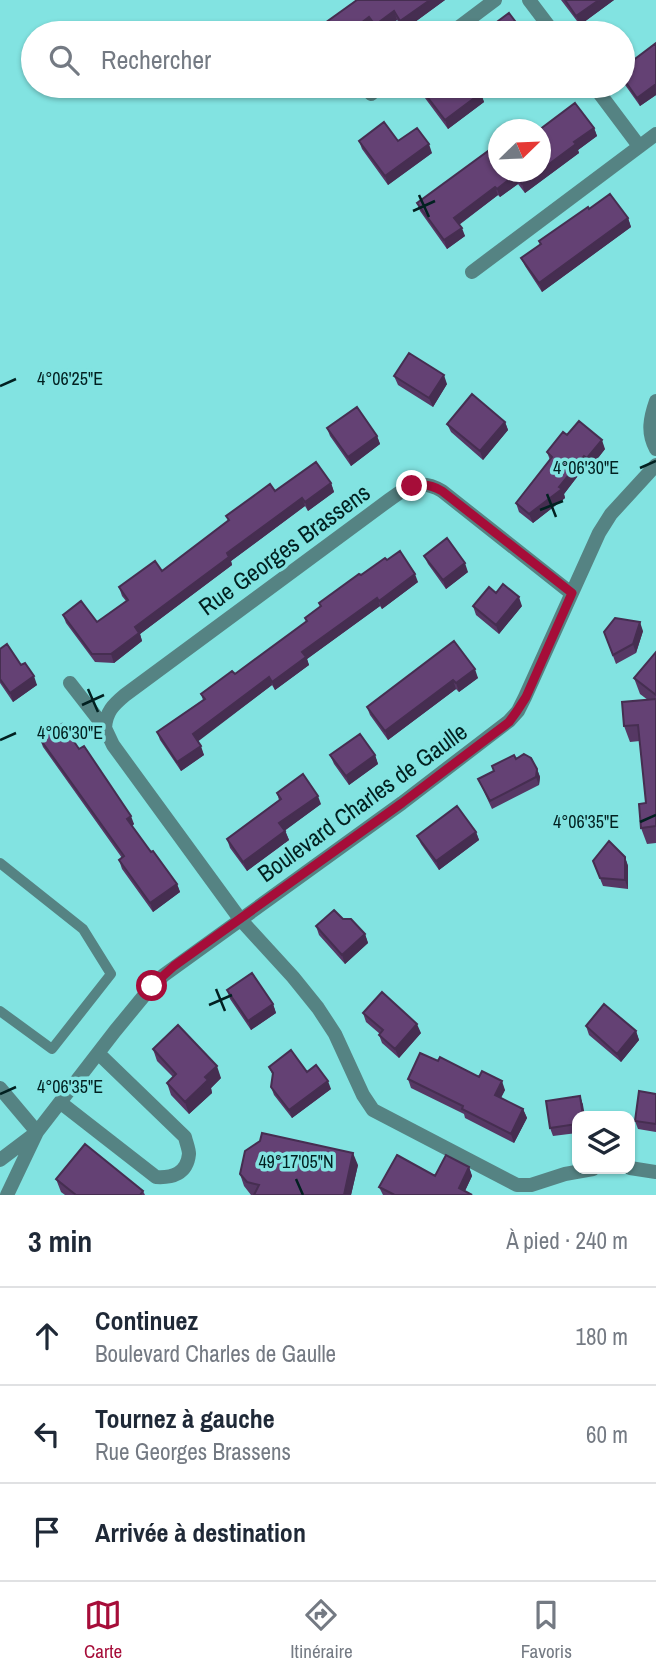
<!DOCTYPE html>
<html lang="fr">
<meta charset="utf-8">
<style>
:root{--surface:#fff;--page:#f6f6f7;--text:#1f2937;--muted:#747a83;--line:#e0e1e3;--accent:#a60d39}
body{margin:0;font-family:"Archivo Narrow",sans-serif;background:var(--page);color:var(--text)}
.controls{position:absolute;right:21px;bottom:21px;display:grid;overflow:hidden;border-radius:14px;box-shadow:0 2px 5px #0004}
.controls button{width:63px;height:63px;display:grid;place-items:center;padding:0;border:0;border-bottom:2px solid var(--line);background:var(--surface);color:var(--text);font:35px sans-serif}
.compass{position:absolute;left:488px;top:119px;width:63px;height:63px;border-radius:50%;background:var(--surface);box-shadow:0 2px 5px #0004;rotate:67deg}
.stop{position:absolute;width:21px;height:21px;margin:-16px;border:5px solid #a60d39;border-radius:50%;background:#fff}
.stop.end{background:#a60d39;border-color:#fff;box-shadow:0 2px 7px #0008}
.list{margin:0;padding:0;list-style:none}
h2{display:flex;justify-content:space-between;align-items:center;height:91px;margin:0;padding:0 28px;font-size:30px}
h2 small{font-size:23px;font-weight:400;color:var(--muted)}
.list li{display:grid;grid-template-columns:46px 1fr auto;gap:21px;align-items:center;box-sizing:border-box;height:98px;padding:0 28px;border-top:2px solid var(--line)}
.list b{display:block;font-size:26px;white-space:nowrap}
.list p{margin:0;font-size:23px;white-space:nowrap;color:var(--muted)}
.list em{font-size:23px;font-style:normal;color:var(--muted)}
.icon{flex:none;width:38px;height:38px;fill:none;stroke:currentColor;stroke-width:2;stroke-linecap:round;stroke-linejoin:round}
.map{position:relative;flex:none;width:656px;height:1195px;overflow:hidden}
.search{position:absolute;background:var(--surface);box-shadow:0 2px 5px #0004;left:21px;right:21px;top:21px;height:77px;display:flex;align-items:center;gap:18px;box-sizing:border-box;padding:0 24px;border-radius:38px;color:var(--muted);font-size:26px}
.sheet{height:385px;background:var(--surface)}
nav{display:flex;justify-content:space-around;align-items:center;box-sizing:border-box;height:98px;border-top:2px solid var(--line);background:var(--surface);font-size:19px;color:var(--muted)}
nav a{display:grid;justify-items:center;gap:4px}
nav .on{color:var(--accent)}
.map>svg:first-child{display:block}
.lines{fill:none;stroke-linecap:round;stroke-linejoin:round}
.lane{stroke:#558383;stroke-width:10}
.street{stroke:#558383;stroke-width:14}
.wall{fill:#563864}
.shaded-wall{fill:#462e51}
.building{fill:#644174;stroke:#462e51;stroke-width:2}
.route{stroke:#a60d39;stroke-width:9}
.ticks{fill:none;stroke:#022121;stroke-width:2.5}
.labels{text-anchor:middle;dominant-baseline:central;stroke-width:7;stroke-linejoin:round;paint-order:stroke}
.street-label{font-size:24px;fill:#022121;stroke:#82e3e1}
.ticks-label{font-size:18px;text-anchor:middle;fill:#022121;stroke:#82e3e1;stroke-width:7;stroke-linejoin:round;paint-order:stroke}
</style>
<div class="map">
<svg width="656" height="1195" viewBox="0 0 656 1195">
<rect width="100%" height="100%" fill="#82e3e1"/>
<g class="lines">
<path class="lane" d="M0 863 83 929 111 974 52 1049 0 1011"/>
<path class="street" d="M529 0 554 33
M451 33 495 0
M594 86 639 146
M371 94 381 86
M472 272 656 134
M656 401C650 418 647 433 656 449
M70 683 105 728 113 745 240 919 293 977 318 1008 335 1034 363 1095 373 1110 517 1185H531L565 1174 593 1169
M105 728C106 712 113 705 125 695L389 500C408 486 420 478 442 491L571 593
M0 1088 37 1132
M61 1103 156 1177C172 1178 187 1174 189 1154 189 1149 186 1142 185 1137L98 1053
M0 1160 33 1135
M630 1168 656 1172
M7 1195 37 1132 115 1031 152 986 164 975 402 803 509 721 518 711 525 697 599 533 611 514 656 465"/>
</g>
<path class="wall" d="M355 0H445L404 30 397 20 378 33 373 26 363 33H311L356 1Z
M561 0H614L580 25Z
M656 43V95L640 106 623 82V68Z
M418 86H483L478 89 484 102 448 129 419 90Z
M594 128 597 136 578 150 579 153 525 193 518 184 500 197 498 195 459 225 465 236 447 249 420 211 417 203 499 172Z
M359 141H398L432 153 388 185 362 149Z
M589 209 628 218 631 227 542 292 525 266 521 258 540 245 539 241Z
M394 376 447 384 433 407 398 385Z
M505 422 508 430 483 460 451 432 447 424Z
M327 428 377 436 380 444 351 466 330 436Z
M567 435 605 449 591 467 587 464 564 494 565 498 533 523 519 512 516 503 550 460 547 452Z
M331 483 334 492 308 511 305 506 231 561 232 565 140 634 142 641 114 663 95 662 66 623 63 615 97 622 126 601 122 596 119 587 162 571 228 521 226 516 275 491Z
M424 556 468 572 446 589 428 564Z
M387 560 418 582 382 609 380 606 307 659 309 665 275 690 272 685 197 741 204 755 181 771 160 740 157 732 203 700 201 694 235 674 306 622 305 618 320 607 319 603 361 575Z
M473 606H522L499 634 476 615Z
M643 631 636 653 616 664 604 632Z
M454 641 478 678 459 692 456 689 388 740 370 715 367 707Z
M0 649 21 665 37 685 13 702 0 683Z
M656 652V843L647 844 641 828 646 803 640 741 630 742 624 726 648 700 640 694 634 678Z
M40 739 79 749 134 824 132 826 151 852 177 884 180 892 153 912 122 869 119 860 122 858 43 747Z
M330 755H375L378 764 349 785 334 764Z
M516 759 537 769 540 777 539 785 492 809 478 779 494 771 492 766Z
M277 793 321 804 285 830 289 840 247 871 230 848 227 839 279 800Z
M476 832 479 840 439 870 421 844 417 836Z
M625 857 628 866V889L603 886 593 861Z
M316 926 365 934 368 943 345 964 319 935Z
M227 990 273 1004 276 1013 251 1030 230 999Z
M363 1013 421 1033 399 1058 382 1043 379 1035 380 1034 366 1022Z
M586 1026 636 1031 639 1040 621 1062 589 1035Z
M153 1049 221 1078 211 1088 212 1093 189 1114 171 1095 167 1083 173 1077 157 1061Z
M438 1061 505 1090 501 1098 523 1109 527 1118 514 1143 465 1118 464 1114 411 1088 408 1079Z
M269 1067 307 1072 331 1089 292 1118 274 1095 271 1087 273 1076Z
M656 1094V1132L638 1129 635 1121Z
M580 1096 583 1105 577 1116V1133L553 1136 550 1128Z
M358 1165 351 1195H251L244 1186 240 1174Z
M469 1167 472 1176 465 1191 472 1195H383L379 1187 435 1176Z
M56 1179 143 1191 145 1195H65L61 1192Z"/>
<path class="shaded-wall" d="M430 0H445L404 30 400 21Z
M599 0H614L580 25 576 16Z
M394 11 397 20 378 33 375 25Z
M369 17 373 26 363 33H348Z
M656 84V95L640 106 637 98Z
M318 86H331L321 93Z
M481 93 484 102 448 129 445 120Z
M594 128 597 136 578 150 579 153 525 193 522 184 539 172H541V170L574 142Z
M429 144 432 153 388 185 385 176Z
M515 175 518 184 500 197 497 189Z
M495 187 498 195 457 226 454 218Z
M628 218 631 227 542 292 539 283Z
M462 228 465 236 447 249 444 240Z
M444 375 447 384 433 407 429 398Z
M505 422 508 430 483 460 480 451Z
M377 436 380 444 351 466 348 457Z
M602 440 605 449 591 467 587 458Z
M584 456 587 464 564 494 565 498 533 523 529 514 559 487Z
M331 483 334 492 308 511 305 502Z
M302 498 305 506 231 561 232 565 140 634 142 641 114 663 111 654 135 627 227 553Z
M465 563 468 572 446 589 443 580Z
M415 574 418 582 382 609 379 601Z
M519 597 522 606 499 634 496 625Z
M377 598 380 606 307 659 309 665 275 690 272 682 302 652Z
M640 622 643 631 636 653 633 644Z
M475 669 478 678 459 692 456 683Z
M34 676 37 685 13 702 10 693Z
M269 677 272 685 196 743 193 734Z
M453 680 456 689 388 740 385 731Z
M201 746 204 755 181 771 177 762Z
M375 755 378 764 349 785 346 776Z
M537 769 540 777 539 785 536 777Z
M318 796 321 804 283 832 279 823Z
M131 816 134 824 130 828 127 819Z
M285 831 289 840 247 871 243 862Z
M476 832 479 840 439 870 436 861Z
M625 857 628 866V889L625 880Z
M177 884 180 892 153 912 150 903Z
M365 934 368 943 345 964 342 955Z
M273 1004 276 1013 251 1030 248 1021Z
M417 1024 421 1033 399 1058 395 1049Z
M636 1031 639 1040 621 1062 617 1054Z
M217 1066 221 1078 211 1088 212 1093 189 1114 185 1102 205 1077Z
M328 1081 331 1089 292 1118 289 1110Z
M502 1081 505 1090 498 1103 495 1095Z
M580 1096 583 1105 585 1116H583Z
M523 1109 527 1118 514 1143 511 1134Z
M353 1153 358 1165 351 1195H344Z
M469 1167 472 1176 463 1195 459 1188Z"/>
<path class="building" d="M357 0H430L400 21 394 11 375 25 369 17 348 33H311Z
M565 0H599L576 16Z
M509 13 524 33H486L496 26 494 24Z
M656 43V84L637 98 623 78V68Z
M419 86H475L481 93 445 120Z
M575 103 594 128 574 142 576 144 541 170V130H539Z
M384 122 398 141 417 128 429 144 385 176 359 141Z
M499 143V172H539L522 184 515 175 497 189 495 187 454 218 462 228 444 240 417 203Z
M610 194 628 218 539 283 521 258 541 244 539 241 588 207 589 209Z
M409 353 444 375 429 398 394 376Z
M472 394 505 422 480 451 447 424Z
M357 407 377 436 348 457 327 428Z
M579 421 602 440 587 458 584 456 559 487 562 489 529 514 516 503 552 457 547 452 563 432 567 435Z
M316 462 331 483 305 502 302 498 227 553 229 557 135 627 139 633 111 654H92L63 615 81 601 97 622 128 600 119 587 155 561 162 571 229 520 226 516 270 484 275 491Z
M447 538 465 563 443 580 424 556Z
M400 551 415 574 379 601 377 598 302 652 306 657 272 682 269 677 193 734 201 746 177 762 157 732 205 699 201 694 232 671 235 674 307 621 305 618 321 606 319 603 359 574 361 575 385 558 387 560Z
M503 584 519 597 496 625 473 606 489 587 496 593Z
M615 618 640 622 633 644 613 655 604 632Z
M454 641 475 669 456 683 453 680 385 731 367 707Z
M7 644 21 665 25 663 34 676 10 693 0 679V649Z
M656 652V695L634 678Z
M656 699V826L641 828 639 804 646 803 638 725 624 726 622 702Z
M62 724 79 749 84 746 131 816 127 819 151 852 153 851 177 884 150 903 119 860 124 856 40 739Z
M360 734 375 755 346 776 330 755Z
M524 754 531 758 537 769 536 777 490 801 478 779 494 771 492 766 514 755 516 759Z
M303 774 318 796 279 823 285 831 243 862 227 839 281 799 277 793Z
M457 806 476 832 436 861 417 836Z
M609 841 625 857V880L600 878 593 861Z
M334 910 343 919H351L365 934 342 955 316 926Z
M252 973 273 1004 248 1021 227 990Z
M382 992 417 1024 395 1049 379 1035 383 1030 363 1013Z
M604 1004 636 1031 617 1054 586 1026Z
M178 1025 217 1066 205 1077 208 1080 185 1102 167 1083 176 1074 153 1049Z
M291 1050 307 1072 316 1065 328 1081 289 1110 271 1087 273 1073 269 1067Z
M420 1053 438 1061 440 1057 479 1077 482 1071 502 1081 495 1095 523 1109 511 1134 462 1109 463 1106 408 1079Z
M639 1091 656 1094V1124L635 1121Z
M580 1096 583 1116H577V1124L550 1128 546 1101Z
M262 1133 353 1153 344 1195H254L259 1185 247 1182 240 1174 245 1151 260 1141Z
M85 1144 143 1191 140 1195H76L56 1179Z
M397 1155 435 1176 446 1155 469 1167 459 1188 472 1195H392L393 1194 379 1187Z"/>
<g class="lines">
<path class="route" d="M152 986 174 966 402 803 509 722 517 711 526 697 572 593 442 491C432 485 423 483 412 486"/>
</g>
<path class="ticks" d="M419 195 429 217M413 211 435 201M0 386 16 379M640 468 656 461M547 494 556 517M540 510 563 501M88 689 98 712M82 705 104 695M0 740 16 733M640 822 656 815M216 989 225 1011M209 1005 232 995M0 1094 16 1087M296 1179 303 1195"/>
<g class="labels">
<g class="street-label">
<text transform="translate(284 549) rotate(-36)">Rue Georges Brassens</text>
<text transform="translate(362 802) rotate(-36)">Boulevard Charles de Gaulle</text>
</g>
</g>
<g class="ticks-label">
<text x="70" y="385">4°06'25"E</text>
<text x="586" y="474">4°06'30"E</text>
<text x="70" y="739">4°06'30"E</text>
<text x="586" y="828">4°06'35"E</text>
<text x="70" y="1093">4°06'35"E</text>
<text x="296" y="1168">49°17'05"N</text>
</g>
</svg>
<div class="controls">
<button><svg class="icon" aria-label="layers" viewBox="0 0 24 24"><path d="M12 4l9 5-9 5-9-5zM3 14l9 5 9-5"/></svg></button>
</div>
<svg class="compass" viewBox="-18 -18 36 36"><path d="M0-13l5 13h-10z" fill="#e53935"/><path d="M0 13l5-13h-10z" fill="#747a83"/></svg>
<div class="stop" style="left:152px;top:986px"></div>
<div class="stop end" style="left:412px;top:486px"></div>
<div class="search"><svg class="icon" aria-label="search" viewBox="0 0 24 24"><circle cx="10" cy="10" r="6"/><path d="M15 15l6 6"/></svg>Rechercher</div>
</div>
<section class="sheet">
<h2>3 min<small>À pied · 240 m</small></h2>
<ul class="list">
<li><svg class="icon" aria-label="ahead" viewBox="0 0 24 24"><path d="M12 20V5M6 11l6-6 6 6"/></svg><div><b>Continuez</b><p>Boulevard Charles de Gaulle</p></div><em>180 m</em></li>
<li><svg class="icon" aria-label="left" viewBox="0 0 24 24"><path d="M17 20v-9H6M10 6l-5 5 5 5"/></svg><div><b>Tournez à gauche</b><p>Rue Georges Brassens</p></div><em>60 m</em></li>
<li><svg class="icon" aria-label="arrive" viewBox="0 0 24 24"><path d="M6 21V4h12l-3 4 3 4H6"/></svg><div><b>Arrivée à destination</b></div></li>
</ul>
</section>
<nav>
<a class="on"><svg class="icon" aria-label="map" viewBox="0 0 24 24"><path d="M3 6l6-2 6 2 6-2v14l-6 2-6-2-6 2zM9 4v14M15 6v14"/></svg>Carte</a>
<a><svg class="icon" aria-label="directions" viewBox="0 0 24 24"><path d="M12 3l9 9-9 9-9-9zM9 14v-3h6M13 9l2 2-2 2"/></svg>Itinéraire</a>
<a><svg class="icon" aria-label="saved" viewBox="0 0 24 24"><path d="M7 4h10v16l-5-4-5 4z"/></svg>Favoris</a>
</nav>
